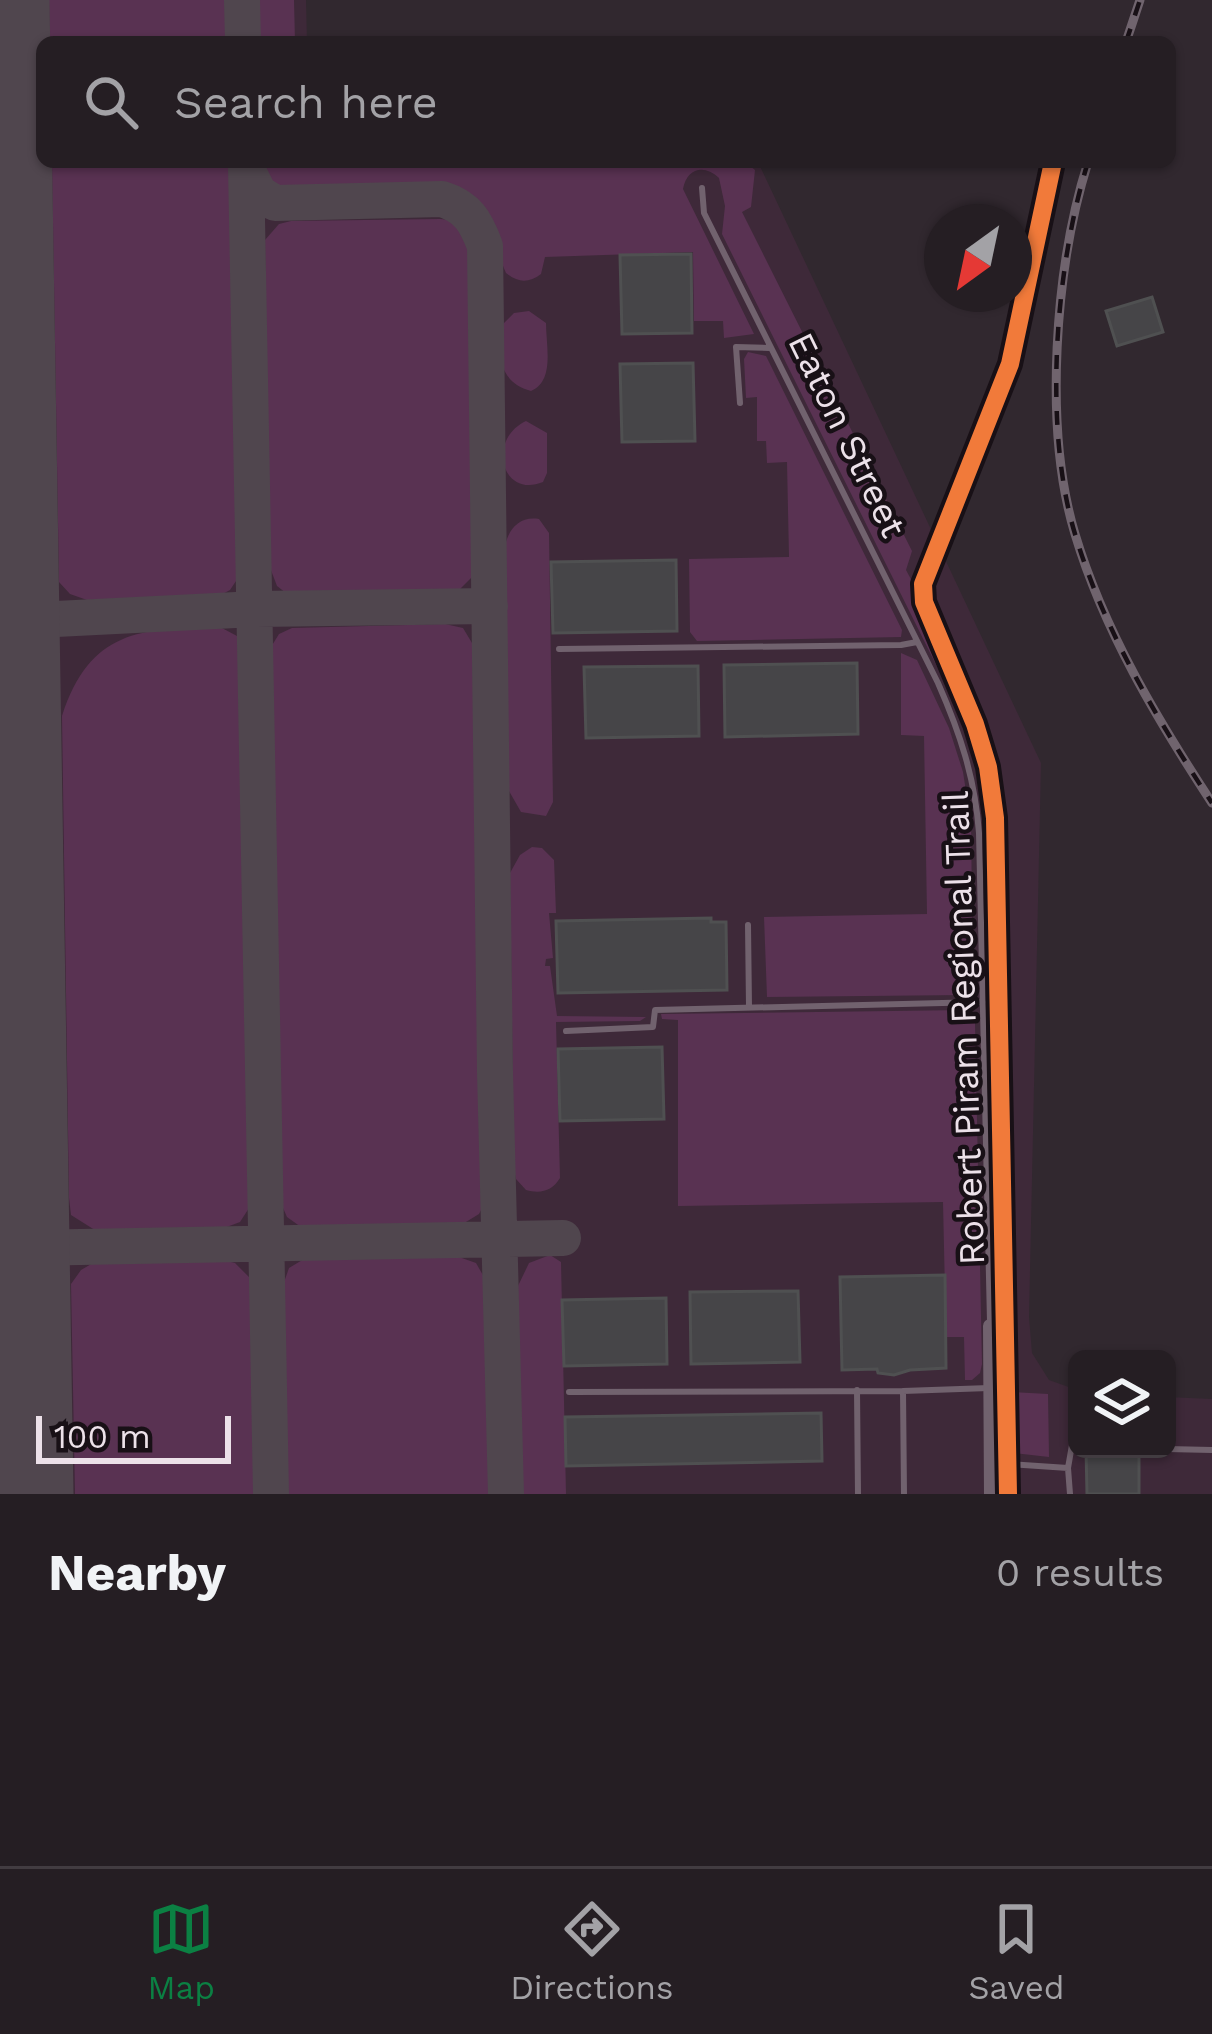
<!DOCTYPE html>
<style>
:root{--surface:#251e23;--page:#2d272b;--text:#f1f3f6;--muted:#a3a2a6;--line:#423c41;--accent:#0b8043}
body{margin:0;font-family:"Work Sans",sans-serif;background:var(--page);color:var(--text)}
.controls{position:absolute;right:36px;bottom:36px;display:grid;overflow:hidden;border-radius:18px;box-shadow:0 3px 9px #0004}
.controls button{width:108px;height:108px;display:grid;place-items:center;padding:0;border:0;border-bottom:3px solid var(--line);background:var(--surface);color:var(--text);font:60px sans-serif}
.compass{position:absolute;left:924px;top:204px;width:108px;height:108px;border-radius:50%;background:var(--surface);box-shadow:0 3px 9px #0004;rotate:213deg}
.scale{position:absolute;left:36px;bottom:30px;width:195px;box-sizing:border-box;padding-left:12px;border:6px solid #ece1e9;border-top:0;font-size:33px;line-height:42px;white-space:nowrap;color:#ece1e9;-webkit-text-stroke:9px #181016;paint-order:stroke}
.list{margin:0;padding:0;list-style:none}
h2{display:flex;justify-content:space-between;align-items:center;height:156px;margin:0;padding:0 48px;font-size:51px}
h2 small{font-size:39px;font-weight:400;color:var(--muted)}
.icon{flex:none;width:66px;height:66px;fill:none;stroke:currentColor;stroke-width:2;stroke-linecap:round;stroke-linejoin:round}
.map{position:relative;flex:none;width:1212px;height:1494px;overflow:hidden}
.search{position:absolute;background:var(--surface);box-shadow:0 3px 9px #0004;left:36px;right:36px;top:36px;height:132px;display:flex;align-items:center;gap:30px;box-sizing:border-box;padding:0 42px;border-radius:18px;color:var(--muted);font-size:45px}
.sheet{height:372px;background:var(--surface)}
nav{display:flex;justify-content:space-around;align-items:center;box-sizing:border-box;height:168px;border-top:3px solid var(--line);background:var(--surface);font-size:33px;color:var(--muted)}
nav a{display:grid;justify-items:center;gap:6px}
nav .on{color:var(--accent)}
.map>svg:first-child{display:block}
.built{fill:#3e2939}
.green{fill:#593252}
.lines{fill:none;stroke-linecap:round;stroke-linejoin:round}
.taxiway{stroke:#50464e;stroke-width:36}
.runway{stroke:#50464e;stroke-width:87}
.building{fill:#464548;stroke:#4f5051;stroke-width:3}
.service{stroke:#71626e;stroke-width:6}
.minor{stroke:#71626e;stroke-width:14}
.rail-casing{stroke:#70646e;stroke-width:9}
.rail{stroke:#181016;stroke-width:4.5;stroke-dasharray:14;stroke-linecap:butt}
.cycleway-casing{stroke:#181016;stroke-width:26}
.cycleway{stroke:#f17a3a;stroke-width:18}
.labels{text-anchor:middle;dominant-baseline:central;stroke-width:9;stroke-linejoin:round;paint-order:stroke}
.street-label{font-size:36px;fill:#ece1e9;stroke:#181016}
</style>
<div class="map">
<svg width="1212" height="1494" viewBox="0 0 1212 1494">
<rect width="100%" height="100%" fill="#31282f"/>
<path class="built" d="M0 0H306L307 42H42V162H758L1041 763 1029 1317 1032 1353 1049 1380 1077 1390V1449H1167V1397L1212 1399V1494H0Z"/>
<path class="green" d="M49 0H229L230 42H50Z
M260 0H294L295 42H260Z
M52 162H231L238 578 230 590 217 597 87 600 70 594 59 582Z
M263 162H297L298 167 745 162 755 170 751 207 742 212 912 551 906 570 966 682 996 751 1003 807 1012 1190 1010 1392 1048 1394 1049 1457 1005 1452 1000 1443 985 815 976 764 953 699 722 234 725 206 719 178C704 164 687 168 683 189L754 334 724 338 723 321H694L693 252 545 257 541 274C529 283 518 283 506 273 496 253 501 230 486 211 456 172 340 189 293 190L273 183Z
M440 219C457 220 465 229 470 245L472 577 458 591 450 593H286L277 586 269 565 265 240 279 224 291 221Z
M529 311 546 323C546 346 555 381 531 391 499 383 496 353 503 324L514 313Z
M748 352 766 356 902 630 901 637 697 641 690 632 689 559 789 557 787 462 767 463 766 441H757V397L746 398 744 359Z
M526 421 547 433V473L543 482C502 499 486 440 526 421Z
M539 519 549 533 553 802 546 816 521 812 509 791 505 546C509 528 520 516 539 519Z
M445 624 463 628 475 648 486 1200 479 1214 461 1225 301 1227 287 1217 280 1201 271 647 279 634 292 628Z
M220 627 237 636 240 648 249 1208 240 1222 216 1231 98 1232 71 1215 69 1198 62 716C90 630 140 628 220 627Z
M901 653 917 660 949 728 963 772 971 824 973 990 964 995 767 997 764 917 927 914 924 736 901 735Z
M532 847 542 848 554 860 556 913H549L553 958 546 959 545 966H550L557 1016 646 1017 640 1021 556 1022 560 1178C552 1191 541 1194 526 1190L516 1179 514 1170 510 873 520 855Z
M966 1010 975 1023 982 1364 980 1373 972 1380H965L964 1337H946L943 1202 678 1206V1020L662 1019 661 1014Z
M550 1255 561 1262 566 1494H520L518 1286 529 1263Z
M459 1257 476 1263 488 1284 491 1494H284L281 1291 289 1268 304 1259Z
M223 1260 235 1263 251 1279 254 1494H75L71 1284 81 1270 93 1263Z"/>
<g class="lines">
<path class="taxiway" d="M242 0 243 42
M246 166 271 1494
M246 167 259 193 275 203 442 199C468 207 476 222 485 246L495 1072 506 1494
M16 621 256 609 490 606
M26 1248 563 1238"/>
<path class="runway" d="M6 0 30 1494"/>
</g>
<path class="building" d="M691 254 692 333 622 334 620 255Z
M1152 297 1163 332 1117 346 1106 311Z
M693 363 695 441 622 442 620 364Z
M676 560 677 631 553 633 551 562Z
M857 663 858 734 725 737 724 665Z
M698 666 699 736 586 738 584 667Z
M711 918V922H726L727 990 558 993 556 921Z
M662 1047 664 1119 560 1121 558 1049Z
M945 1275 946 1368 910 1370 894 1375 878 1373 877 1369 842 1370 840 1277Z
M798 1291 800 1362 691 1364 690 1292Z
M666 1298 667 1364 564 1366 562 1300Z
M821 1413 822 1461 566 1466 565 1417Z
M1086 1449H1139V1494H1087Z"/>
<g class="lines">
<path class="service" d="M702 188 704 213 938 683C960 733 975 778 979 833L990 1322
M740 403 736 347 770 348
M559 649 901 645 917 642
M748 925 749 1007
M566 1031 653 1027 655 1010 983 1002
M857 1390 858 1494
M569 1392 903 1391
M1167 1449 1212 1450
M995 1463 1068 1468
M904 1494 903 1391 989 1388
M1070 1494 1068 1468 1077 1416"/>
<path class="minor" d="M990 1326 991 1494"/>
<defs>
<path id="rail" d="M1126 42 1140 0
M1088 162C1055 267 1043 428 1075 534 1104 631 1157 719 1212 803"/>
</defs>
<use href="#rail" class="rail-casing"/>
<use href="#rail" class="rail"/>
<defs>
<path id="cycleway" d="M1008 1494 995 818 988 767 975 724 924 602 923 584 1010 364 1053 162"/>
</defs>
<use href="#cycleway" class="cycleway-casing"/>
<use href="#cycleway" class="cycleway"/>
</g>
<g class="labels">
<g class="street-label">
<text transform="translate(847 435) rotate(64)">Eaton Street</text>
<text transform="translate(964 1028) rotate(-92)">Robert Piram Regional Trail</text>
</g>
</g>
</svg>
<div class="controls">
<button><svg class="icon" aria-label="layers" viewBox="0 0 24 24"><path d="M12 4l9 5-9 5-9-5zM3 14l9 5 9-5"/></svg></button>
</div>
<svg class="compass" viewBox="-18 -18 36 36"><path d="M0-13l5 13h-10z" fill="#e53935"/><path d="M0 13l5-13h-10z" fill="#a3a2a6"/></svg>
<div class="scale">100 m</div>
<div class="search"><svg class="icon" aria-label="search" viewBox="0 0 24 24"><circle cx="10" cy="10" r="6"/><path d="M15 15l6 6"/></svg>Search here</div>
</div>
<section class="sheet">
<h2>Nearby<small>0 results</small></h2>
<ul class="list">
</ul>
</section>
<nav>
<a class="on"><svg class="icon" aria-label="map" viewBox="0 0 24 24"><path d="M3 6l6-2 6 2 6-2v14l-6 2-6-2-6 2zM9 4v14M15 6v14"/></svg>Map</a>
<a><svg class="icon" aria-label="directions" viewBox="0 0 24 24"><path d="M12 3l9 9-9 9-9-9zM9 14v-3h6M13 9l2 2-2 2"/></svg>Directions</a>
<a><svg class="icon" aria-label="saved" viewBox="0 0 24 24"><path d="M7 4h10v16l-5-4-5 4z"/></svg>Saved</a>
</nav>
